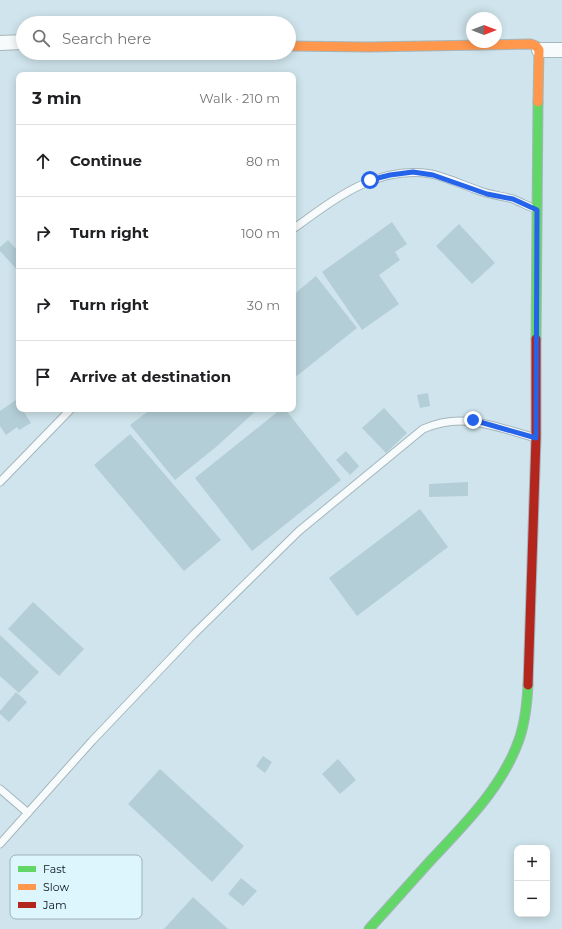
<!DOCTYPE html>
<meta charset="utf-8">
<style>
:root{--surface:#fff;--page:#f6f6f6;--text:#202124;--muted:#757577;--line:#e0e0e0}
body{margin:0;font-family:Montserrat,sans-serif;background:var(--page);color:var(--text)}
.controls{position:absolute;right:12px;bottom:12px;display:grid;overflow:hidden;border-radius:8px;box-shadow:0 2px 10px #0003}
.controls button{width:36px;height:36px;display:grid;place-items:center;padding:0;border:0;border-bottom:1px solid var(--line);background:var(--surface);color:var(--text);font:20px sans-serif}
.compass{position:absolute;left:466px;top:12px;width:36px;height:36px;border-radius:50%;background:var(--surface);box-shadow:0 2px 10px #0003;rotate:90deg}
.stop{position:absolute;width:12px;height:12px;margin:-9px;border:3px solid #2563eb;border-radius:50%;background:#fff}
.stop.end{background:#2563eb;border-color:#fff;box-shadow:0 1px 4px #0008}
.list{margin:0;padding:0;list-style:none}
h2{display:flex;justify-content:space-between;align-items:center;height:52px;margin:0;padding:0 16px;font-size:17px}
h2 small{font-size:13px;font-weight:400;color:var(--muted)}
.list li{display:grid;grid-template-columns:26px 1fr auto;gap:12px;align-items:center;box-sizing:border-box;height:72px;padding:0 16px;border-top:1px solid var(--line)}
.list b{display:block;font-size:15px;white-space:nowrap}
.list em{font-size:13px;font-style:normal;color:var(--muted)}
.icon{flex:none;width:22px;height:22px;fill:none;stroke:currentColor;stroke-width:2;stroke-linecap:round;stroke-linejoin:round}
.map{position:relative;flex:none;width:562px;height:929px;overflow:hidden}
.search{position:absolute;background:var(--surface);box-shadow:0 2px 10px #0003;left:16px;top:16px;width:280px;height:44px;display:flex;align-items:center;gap:10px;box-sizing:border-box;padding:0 14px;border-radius:22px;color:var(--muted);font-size:15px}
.panel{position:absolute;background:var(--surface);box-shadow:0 2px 10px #0003;left:16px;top:72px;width:280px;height:340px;border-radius:8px}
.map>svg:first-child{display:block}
.building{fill:#b4ced7}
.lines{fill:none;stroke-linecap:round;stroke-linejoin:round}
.lane-casing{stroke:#a5b6bc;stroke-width:9}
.street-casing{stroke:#a5b6bc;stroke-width:16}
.fast-casing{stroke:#a5b6bc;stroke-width:11}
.slow-casing{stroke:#a5b6bc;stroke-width:11}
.jam-casing{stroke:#a5b6bc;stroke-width:11}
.lane{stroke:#f8fbfc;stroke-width:7}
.street{stroke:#f8fbfc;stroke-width:14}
.fast{stroke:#63d668;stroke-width:9}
.slow{stroke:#ff974d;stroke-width:9}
.jam{stroke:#b3261e;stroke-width:9}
.route{stroke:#2563eb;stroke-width:5}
.key{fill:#ddf5fd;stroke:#9db2ba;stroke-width:1}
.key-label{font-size:11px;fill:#08171c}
</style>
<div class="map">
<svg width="562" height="929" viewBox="0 0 562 929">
<rect width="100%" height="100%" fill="#cfe4ec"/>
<path class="building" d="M392 222 407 244 395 252 400 260 379 275 399 304 362 330 322 272Z
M459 224 495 263 472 284 436 246Z
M8 240 19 252V272L0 251V247Z
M316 276 357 328 293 379V295Z
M428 393 430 406 420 408 417 395Z
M16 400 19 404V409H22L31 423 19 430 17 427 6 435 0 426V411Z
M384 408 407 433 386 453 362 428Z
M151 409H258L216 447 175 480 130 425Z
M281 409H285L341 480 252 551 195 478Z
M130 434 221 540 184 571 94 465Z
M346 451 359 466 350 475 336 460Z
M468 482V496L429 497V484Z
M420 509 448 547 357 616 329 578Z
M33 602 84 649 59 676 8 629Z
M0 635 39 672 19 693 0 676Z
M16 692 27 702 9 722 0 714V711Z
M263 756 272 762 265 773 256 766Z
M338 759 356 780 340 794 322 774Z
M160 769 244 846 212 882 128 804Z
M241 878 257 891 243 906 228 894Z
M193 897 228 929H164Z"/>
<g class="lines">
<defs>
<path id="lane" d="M293 229C335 199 376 165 431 174 446 177 465 186 480 191 491 195 502 196 513 199 520 202 528 206 535 209
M0 482 71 409
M0 789 28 813
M0 844 92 741 194 634 299 531 423 429C463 411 496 427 536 438"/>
<path id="street" d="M0 43 23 42
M539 50H562"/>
<path id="fast" d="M536 339 538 102
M369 929C390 906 411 882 432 859 464 825 500 789 517 745 525 726 527 705 528 685"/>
<path id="slow" d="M289 46 368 47 531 44 536 46 539 50 538 102"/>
<path id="jam" d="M528 685 536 438V339"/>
</defs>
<use href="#lane" class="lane-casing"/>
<use href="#street" class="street-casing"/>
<use href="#fast" class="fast-casing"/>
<use href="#slow" class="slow-casing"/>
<use href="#jam" class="jam-casing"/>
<use href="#lane" class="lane"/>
<use href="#street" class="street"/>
<use href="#fast" class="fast"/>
<use href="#slow" class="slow"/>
<use href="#jam" class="jam"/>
</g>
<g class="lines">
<path class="route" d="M370 180 390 175 413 172 433 175 487 194 513 199 537 210 536 438 473 420"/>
</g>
<rect x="10" y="855" width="132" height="64" rx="6" class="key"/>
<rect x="18" y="866" width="18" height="6" fill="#63d668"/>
<rect x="18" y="884" width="18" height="6" fill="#ff974d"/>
<rect x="18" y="902" width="18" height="6" fill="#b3261e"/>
<g class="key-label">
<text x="43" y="873">Fast</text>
<text x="43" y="891">Slow</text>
<text x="43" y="909">Jam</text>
</g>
</svg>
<div class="controls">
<button>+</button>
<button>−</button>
</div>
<svg class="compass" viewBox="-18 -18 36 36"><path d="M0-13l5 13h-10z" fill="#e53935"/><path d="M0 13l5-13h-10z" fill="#757577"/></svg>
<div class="stop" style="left:370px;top:180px"></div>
<div class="stop end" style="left:473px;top:420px"></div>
<div class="search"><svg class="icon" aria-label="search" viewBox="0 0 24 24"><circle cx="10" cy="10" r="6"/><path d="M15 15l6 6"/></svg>Search here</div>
<section class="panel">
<h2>3 min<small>Walk · 210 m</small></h2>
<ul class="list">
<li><svg class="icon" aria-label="ahead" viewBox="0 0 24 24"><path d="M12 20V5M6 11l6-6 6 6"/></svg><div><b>Continue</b></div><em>80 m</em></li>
<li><svg class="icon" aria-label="right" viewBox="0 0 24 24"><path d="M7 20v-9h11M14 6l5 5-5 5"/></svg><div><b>Turn right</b></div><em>100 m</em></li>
<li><svg class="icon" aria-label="right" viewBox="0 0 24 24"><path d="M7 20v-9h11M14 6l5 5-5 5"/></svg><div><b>Turn right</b></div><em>30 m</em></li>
<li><svg class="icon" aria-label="arrive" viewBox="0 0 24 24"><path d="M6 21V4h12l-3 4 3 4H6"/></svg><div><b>Arrive at destination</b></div></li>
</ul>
</section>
</div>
